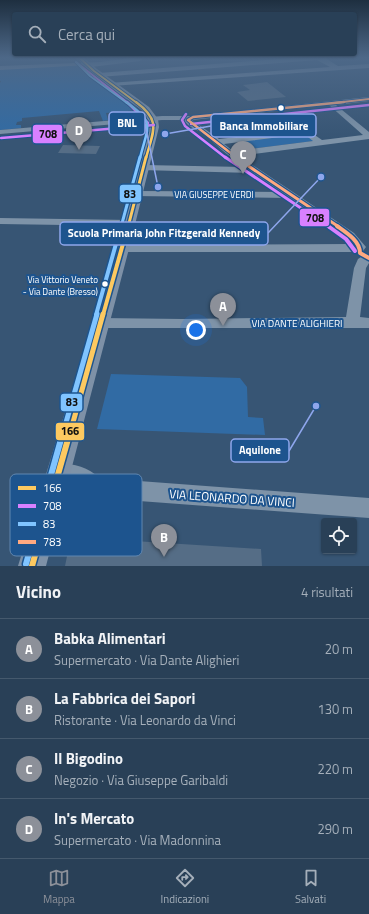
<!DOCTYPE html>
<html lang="it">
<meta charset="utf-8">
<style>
:root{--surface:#294057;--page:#31475d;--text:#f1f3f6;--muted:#a5afba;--line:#45596d;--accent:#8c9099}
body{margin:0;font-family:"Titillium Web",sans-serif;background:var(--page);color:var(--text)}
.controls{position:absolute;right:12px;bottom:12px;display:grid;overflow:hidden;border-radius:4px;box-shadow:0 1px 3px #0004}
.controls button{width:36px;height:36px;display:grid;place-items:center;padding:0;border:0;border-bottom:1px solid var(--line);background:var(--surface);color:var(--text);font:20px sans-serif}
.you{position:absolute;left:196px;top:330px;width:14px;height:14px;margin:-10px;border:3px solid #fff;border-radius:50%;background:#1a73e8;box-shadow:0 0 0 6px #1a73e833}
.badge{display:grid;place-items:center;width:26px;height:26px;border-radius:50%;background:var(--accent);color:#fff;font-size:13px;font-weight:700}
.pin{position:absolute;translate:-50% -33px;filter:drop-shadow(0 1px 2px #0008)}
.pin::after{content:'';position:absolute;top:21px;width:14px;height:12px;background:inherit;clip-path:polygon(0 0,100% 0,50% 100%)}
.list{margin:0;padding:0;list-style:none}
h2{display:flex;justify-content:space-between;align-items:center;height:52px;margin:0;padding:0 16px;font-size:17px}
h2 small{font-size:13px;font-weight:400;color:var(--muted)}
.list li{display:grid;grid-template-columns:26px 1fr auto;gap:12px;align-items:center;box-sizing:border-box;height:60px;padding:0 16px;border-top:1px solid var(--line)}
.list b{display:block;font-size:15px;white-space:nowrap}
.list p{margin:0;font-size:13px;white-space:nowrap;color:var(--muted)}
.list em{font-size:13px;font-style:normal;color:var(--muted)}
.icon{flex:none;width:22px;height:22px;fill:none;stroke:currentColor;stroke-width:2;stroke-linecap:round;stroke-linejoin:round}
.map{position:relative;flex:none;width:369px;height:566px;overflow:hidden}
.search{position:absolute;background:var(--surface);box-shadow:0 1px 3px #0004;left:12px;right:12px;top:12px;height:44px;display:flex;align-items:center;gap:10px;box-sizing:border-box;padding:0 14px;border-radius:4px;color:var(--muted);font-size:15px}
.sheet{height:292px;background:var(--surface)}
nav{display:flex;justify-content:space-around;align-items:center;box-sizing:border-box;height:56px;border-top:1px solid var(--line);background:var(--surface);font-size:11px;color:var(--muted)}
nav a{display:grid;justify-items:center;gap:2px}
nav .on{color:var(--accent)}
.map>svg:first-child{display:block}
.green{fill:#316ba4}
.building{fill:#556d86}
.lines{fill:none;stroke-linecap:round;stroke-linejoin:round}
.minor{fill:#7e93a8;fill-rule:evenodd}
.major{fill:#7e91a7;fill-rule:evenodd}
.bus-1-far5-casing{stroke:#1d548e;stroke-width:3.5}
.bus-1-far4-casing{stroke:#1d548e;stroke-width:4.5}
.bus-1-far3-casing{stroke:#1d548e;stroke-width:5.5}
.bus-1-far2-casing{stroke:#1d548e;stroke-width:7}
.bus-1-far1-casing{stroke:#1d548e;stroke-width:8}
.bus-1-casing{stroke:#1d548e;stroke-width:9}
.bus-2-far3-casing{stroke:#1d548e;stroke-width:3.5}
.bus-2-far2-casing{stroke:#1d548e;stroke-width:4.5}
.bus-2-far1-casing{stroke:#1d548e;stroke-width:5.5}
.bus-2-casing{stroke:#1d548e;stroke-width:7}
.bus-3-far5-casing{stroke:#1d548e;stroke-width:3.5}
.bus-3-far4-casing{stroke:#1d548e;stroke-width:4.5}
.bus-3-far3-casing{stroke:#1d548e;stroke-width:5.5}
.bus-3-far2-casing{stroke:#1d548e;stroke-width:7}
.bus-3-far1-casing{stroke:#1d548e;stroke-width:8}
.bus-3-casing{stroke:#1d548e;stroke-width:9}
.bus-4-far3-casing{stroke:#1d548e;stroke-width:3.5}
.bus-4-far2-casing{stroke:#1d548e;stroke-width:4.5}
.bus-4-far1-casing{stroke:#1d548e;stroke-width:5.5}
.bus-4-casing{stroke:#1d548e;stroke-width:7}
.bus-1-far5{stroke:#fdc960;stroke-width:2}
.bus-1-far4{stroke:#fdc960;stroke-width:2.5}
.bus-1-far3{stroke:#fdc960;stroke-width:3}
.bus-1-far2{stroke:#fdc960;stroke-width:4}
.bus-1-far1{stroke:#fdc960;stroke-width:5}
.bus-1{stroke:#fdc960;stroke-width:6}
.bus-2-far3{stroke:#d880ff;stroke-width:2}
.bus-2-far2{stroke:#d880ff;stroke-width:2.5}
.bus-2-far1{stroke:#d880ff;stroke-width:3}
.bus-2{stroke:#d880ff;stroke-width:4}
.bus-3-far5{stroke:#80c4ff;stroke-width:2}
.bus-3-far4{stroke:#80c4ff;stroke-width:2.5}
.bus-3-far3{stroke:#80c4ff;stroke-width:3}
.bus-3-far2{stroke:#80c4ff;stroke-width:4}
.bus-3-far1{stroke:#80c4ff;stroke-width:5}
.bus-3{stroke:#80c4ff;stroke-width:6}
.bus-4-far3{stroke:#ffa980;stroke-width:2}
.bus-4-far2{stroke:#ffa980;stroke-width:2.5}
.bus-4-far1{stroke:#ffa980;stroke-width:3}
.bus-4{stroke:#ffa980;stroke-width:4}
.bus-dot{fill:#fff;stroke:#1d548e;stroke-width:1.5}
.labels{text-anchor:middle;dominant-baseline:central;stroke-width:4;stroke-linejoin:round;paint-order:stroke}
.far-street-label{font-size:9px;fill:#fff;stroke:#1d548e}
.bus-label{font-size:9px;fill:#fff;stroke:#1d548e;text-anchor:end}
.street-label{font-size:10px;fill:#fff;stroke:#1d548e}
.near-street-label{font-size:12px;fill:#fff;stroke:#1d548e}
.key{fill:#1d548e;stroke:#6187b0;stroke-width:1}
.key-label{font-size:11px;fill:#fff}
.leader{fill:none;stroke:#8ea6ec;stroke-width:1.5}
.callout-dot{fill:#8ea6ec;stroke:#1d548e;stroke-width:1.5}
.callout{fill:#1d548e;stroke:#8ea6ec;stroke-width:1.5}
.callout-label{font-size:11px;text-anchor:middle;font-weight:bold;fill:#fff}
.line-badge{stroke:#1d548e;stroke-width:1.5}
.pale-badge-label{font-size:11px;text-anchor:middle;font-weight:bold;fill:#111}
</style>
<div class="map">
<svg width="369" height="566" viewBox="0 0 369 566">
<rect width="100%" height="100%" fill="#375574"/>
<path class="green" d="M82 63 129 100 139 110 106 113 108 120 103 121 99 111 22 118V121L17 122 16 125H21V128L0 130V83L1 81H0V69Z
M305 133 314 141 250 149 240 141Z
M111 374 240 378 247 387 248 417 263 418 265 435 97 429Z"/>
<path class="building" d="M267 82 286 97 248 101 237 92 250 90 243 85Z
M63 145 100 146 96 154 58 153Z
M71 537 261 549 262 566H65Z"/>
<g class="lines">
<path class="minor" d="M130 58 143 59 140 61 91 67 88 65 0 70V66L101 62Z
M292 58H325L338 66 369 64V68L111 86 108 84 109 83 330 67 317 60 99 77 96 75 99 73Z
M369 97V101L336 105 369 132V139L239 156 354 233 366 247 363 251 359 252H118L116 249 118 246 122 245 352 244 346 237 289 198 133 196 132 194 137 191 280 192 252 173 141 170 139 168 144 165 244 167C229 157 216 144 202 133 196 129 188 127 184 120H162L0 134V130L162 116H190ZM329 105 363 135 322 140 306 129 219 139 192 120ZM304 134 313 141 233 151 224 144Z
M0 218 129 220 135 223 129 226 0 224Z
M364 255H369V263L366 268 360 317 369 318V328H101L96 327 94 323 96 319 101 318 183 319 346 317 354 268 358 259Z
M59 463C74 464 89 467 99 478L369 498V518L99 498C87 515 60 525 41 517L38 510 41 503C57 496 68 502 81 488L75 484 52 479 49 472 52 465Z"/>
<path class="major" d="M77 58H84L97 69 149 107 158 119 159 127 130 245 46 566H18L116 245 149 127 148 119 143 111 91 73Z"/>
<defs>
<path id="bus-1-far5" d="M80 58 94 71 137 103"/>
<path id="bus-1-far4" d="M136 102C162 121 153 131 146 158"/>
<path id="bus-1-far3" d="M128 227 146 157"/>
<path id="bus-1-far2" d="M103 315 128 226"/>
<path id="bus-1-far1" d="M72 426 103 314"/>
<path id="bus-1" d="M32 566 72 425"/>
<path id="bus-2-far3" d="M76 62 128 103"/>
<path id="bus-2-far2" d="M127 102 148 123
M186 114 182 120 185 126 226 158
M191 124 369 105
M1 138 154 125"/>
<path id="bus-2-far1" d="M225 157 329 227"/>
<path id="bus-2" d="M328 226 346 239 355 251"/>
<path id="bus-3-far5" d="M76 62 90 76 127 103"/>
<path id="bus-3-far4" d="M126 102C156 123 148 125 140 158"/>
<path id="bus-3-far3" d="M121 227 140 157"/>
<path id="bus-3-far2" d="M96 315 121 226"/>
<path id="bus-3-far1" d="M65 426 97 314"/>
<path id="bus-3" d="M26 564 65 425"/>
<path id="bus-4-far3" d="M334 103 369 99"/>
<path id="bus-4-far2" d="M237 158 188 120 193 117 344 102"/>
<path id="bus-4-far1" d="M235 157 339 227"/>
<path id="bus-4" d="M337 226C347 233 360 241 360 253L369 258"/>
</defs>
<use href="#bus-1-far5" class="bus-1-far5-casing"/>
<use href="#bus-1-far4" class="bus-1-far4-casing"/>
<use href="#bus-1-far3" class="bus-1-far3-casing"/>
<use href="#bus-1-far2" class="bus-1-far2-casing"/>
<use href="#bus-1-far1" class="bus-1-far1-casing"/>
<use href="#bus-1" class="bus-1-casing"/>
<use href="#bus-2-far3" class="bus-2-far3-casing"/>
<use href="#bus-2-far2" class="bus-2-far2-casing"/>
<use href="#bus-2-far1" class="bus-2-far1-casing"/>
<use href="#bus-2" class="bus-2-casing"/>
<use href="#bus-3-far5" class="bus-3-far5-casing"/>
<use href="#bus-3-far4" class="bus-3-far4-casing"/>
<use href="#bus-3-far3" class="bus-3-far3-casing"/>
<use href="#bus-3-far2" class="bus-3-far2-casing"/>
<use href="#bus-3-far1" class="bus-3-far1-casing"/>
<use href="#bus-3" class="bus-3-casing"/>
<use href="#bus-4-far3" class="bus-4-far3-casing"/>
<use href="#bus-4-far2" class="bus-4-far2-casing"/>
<use href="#bus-4-far1" class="bus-4-far1-casing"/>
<use href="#bus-4" class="bus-4-casing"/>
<use href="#bus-1-far5" class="bus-1-far5"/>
<use href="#bus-1-far4" class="bus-1-far4"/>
<use href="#bus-1-far3" class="bus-1-far3"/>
<use href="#bus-1-far2" class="bus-1-far2"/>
<use href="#bus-1-far1" class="bus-1-far1"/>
<use href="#bus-1" class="bus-1"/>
<use href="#bus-2-far3" class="bus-2-far3"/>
<use href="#bus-2-far2" class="bus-2-far2"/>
<use href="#bus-2-far1" class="bus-2-far1"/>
<use href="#bus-2" class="bus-2"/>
<use href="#bus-3-far5" class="bus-3-far5"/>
<use href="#bus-3-far4" class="bus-3-far4"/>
<use href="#bus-3-far3" class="bus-3-far3"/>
<use href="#bus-3-far2" class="bus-3-far2"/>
<use href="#bus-3-far1" class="bus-3-far1"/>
<use href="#bus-3" class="bus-3"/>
<use href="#bus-4-far3" class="bus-4-far3"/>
<use href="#bus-4-far2" class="bus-4-far2"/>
<use href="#bus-4-far1" class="bus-4-far1"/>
<use href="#bus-4" class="bus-4"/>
</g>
<linearGradient id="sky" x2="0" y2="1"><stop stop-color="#1e2f40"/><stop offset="0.42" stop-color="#4d6888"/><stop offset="1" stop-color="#4d6888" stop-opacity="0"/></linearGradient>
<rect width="369" height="138" fill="url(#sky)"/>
<g class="bus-dot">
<circle cx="281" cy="108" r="3.5"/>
<circle cx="105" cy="284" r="3.5"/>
</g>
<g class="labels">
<g class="far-street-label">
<text x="214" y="194">VIA GIUSEPPE VERDI</text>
</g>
<g class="bus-label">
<text x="98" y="279">Via Vittorio Veneto<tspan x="98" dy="12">- Via Dante (Bresso)</tspan></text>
</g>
<g class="street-label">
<text x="297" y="323">VIA DANTE ALIGHIERI</text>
</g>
<g class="near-street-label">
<text transform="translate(232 498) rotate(4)">VIA LEONARDO DA VINCI</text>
</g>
</g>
<rect x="10" y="474" width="132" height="82" rx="6" class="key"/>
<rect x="18" y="486" width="18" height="4" fill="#fdc960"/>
<rect x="18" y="504" width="18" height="4" fill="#d880ff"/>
<rect x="18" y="522" width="18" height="4" fill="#80c4ff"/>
<rect x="18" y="540" width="18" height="4" fill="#ffa980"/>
<g class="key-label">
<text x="43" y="492">166</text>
<text x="43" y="510">708</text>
<text x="43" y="528">83</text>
<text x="43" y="546">783</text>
</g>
<path class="leader" d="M158 187L145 124M165 134L211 126M321 177L268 233M316 406L289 451"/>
<g class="callout-dot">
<circle cx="158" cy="187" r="4"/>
<circle cx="165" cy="134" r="4"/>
<circle cx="321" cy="177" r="4"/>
<circle cx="316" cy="406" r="4"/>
</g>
<g class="callout">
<rect x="109" y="112" width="36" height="23" rx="4"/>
<rect x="211" y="114" width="105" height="23" rx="4"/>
<rect x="60" y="222" width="208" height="23" rx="4"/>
<rect x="231" y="439" width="58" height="23" rx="4"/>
</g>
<g class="callout-label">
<text x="127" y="127">BNL</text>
<text x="264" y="130">Banca Immobiliare</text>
<text x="164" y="237">Scuola Primaria John Fitzgerald Kennedy</text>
<text x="260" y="454">Aquilone</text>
</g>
<g class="line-badge">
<rect x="32" y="124" width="31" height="20" rx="4" fill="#d880ff"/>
<rect x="119" y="184" width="23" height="19" rx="4" fill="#80c4ff"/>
<rect x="299" y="208" width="31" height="19" rx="4" fill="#d880ff"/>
<rect x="60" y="393" width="23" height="19" rx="4" fill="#80c4ff"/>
<rect x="55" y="422" width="30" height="19" rx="4" fill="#fdc960"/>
</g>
<g class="pale-badge-label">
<text x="48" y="138">708</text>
<text x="130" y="198">83</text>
<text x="315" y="222">708</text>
<text x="72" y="406">83</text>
<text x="70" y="435">166</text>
</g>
</svg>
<div class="controls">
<button><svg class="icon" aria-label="locate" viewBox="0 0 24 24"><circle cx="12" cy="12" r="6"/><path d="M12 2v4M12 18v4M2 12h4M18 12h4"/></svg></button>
</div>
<div class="you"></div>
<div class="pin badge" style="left:223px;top:326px">A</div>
<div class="pin badge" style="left:164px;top:557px">B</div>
<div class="pin badge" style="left:243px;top:174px">C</div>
<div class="pin badge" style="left:79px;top:150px">D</div>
<div class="search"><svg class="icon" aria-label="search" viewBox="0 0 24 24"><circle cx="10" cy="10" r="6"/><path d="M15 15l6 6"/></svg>Cerca qui</div>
</div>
<section class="sheet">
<h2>Vicino<small>4 risultati</small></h2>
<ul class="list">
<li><span class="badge">A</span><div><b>Babka Alimentari</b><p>Supermercato · Via Dante Alighieri</p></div><em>20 m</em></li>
<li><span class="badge">B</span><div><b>La Fabbrica dei Sapori</b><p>Ristorante · Via Leonardo da Vinci</p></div><em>130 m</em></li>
<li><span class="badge">C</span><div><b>Il Bigodino</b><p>Negozio · Via Giuseppe Garibaldi</p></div><em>220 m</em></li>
<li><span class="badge">D</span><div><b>In's Mercato</b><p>Supermercato · Via Madonnina</p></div><em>290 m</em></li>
</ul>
</section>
<nav>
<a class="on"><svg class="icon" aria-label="map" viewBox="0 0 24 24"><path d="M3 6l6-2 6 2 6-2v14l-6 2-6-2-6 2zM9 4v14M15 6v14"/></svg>Mappa</a>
<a><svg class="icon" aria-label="directions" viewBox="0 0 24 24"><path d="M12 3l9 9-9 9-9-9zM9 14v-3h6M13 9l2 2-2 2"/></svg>Indicazioni</a>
<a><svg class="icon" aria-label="saved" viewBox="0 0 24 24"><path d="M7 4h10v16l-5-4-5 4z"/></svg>Salvati</a>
</nav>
